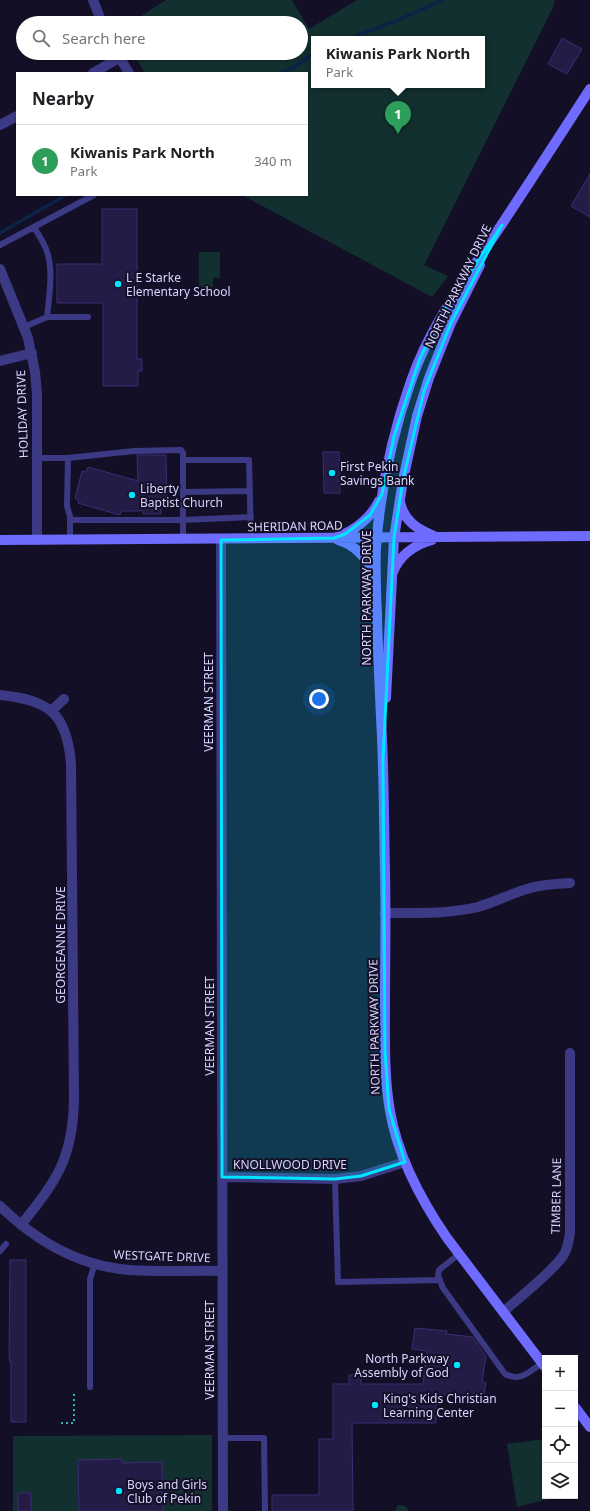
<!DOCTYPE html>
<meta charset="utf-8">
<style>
:root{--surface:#fff;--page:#f2f2f2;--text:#202124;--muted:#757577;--line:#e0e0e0;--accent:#127987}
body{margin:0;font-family:"Noto Sans",sans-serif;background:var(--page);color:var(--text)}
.controls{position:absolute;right:12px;bottom:12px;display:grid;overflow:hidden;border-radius:0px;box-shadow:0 1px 3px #0004}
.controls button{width:36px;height:36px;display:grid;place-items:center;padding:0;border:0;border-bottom:1px solid var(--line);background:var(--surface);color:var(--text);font:20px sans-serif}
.you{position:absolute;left:319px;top:699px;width:14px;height:14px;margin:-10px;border:3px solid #fff;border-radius:50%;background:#1a73e8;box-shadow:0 0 0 6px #1a73e833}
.badge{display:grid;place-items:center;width:26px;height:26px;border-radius:50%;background:var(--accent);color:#fff;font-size:13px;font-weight:700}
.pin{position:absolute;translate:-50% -33px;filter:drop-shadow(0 1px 2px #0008)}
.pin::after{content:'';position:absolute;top:21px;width:14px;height:12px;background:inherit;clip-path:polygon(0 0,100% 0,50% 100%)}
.popup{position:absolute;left:311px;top:36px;width:174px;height:52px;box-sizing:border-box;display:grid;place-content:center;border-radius:0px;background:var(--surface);filter:drop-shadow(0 1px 3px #0005);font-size:13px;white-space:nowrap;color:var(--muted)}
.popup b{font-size:15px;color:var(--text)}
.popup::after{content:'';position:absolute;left:50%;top:100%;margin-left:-8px;border:8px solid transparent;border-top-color:var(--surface)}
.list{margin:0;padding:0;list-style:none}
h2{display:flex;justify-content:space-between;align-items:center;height:52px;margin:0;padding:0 16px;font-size:17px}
h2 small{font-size:13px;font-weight:400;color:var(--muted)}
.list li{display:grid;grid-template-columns:26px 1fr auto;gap:12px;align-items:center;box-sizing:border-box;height:72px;padding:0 16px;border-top:1px solid var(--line)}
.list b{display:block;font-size:15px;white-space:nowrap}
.list p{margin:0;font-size:13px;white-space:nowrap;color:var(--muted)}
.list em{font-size:13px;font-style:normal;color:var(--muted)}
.icon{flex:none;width:22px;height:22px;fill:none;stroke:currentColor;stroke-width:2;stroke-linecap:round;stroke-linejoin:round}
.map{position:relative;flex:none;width:590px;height:1511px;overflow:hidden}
.search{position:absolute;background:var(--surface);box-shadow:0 1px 3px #0004;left:16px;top:16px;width:292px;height:44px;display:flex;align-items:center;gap:10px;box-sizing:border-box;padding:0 14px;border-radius:22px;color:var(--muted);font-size:15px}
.panel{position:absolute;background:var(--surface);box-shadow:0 1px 3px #0004;left:16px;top:72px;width:292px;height:124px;border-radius:0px}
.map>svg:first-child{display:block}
.green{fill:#12302f;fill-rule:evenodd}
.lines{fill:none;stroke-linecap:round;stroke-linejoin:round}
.stream{stroke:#0c2248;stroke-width:3.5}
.building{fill:#241b47;stroke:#3b2d73}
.path{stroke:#2fb8b0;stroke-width:2;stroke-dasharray:2 3;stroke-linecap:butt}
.lane{stroke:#3d3a85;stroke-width:6}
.street{stroke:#3d3a85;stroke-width:10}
.secondary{stroke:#6f6bff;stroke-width:10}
.marked{fill:#00e5ff;fill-opacity:0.2;stroke:#00e5ff;stroke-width:3;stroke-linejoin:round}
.poi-dot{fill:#00e5ff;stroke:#130f26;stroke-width:1.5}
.labels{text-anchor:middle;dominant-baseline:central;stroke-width:4;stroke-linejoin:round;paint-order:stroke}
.poi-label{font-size:12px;fill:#d9d4ff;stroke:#130f26;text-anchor:start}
.street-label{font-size:12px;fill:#d9d4ff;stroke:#130f26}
</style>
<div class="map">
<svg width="590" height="1511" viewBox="0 0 590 1511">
<rect width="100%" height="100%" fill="#130f26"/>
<path class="green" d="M166 0H292L309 29 357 0H554V5L424 265 448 276 432 297 242 195H307V73H145L133 53H301V23H130ZM314 39H482V85H314Z
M199 252H220V278H213V287H199Z
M212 1435V1511H13V1436Z
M545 1439V1496H557L549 1499 517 1507 507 1444Z
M398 1505 406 1506 409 1511H395Z"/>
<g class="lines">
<path class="stream" d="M348 39 398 20 443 0
M280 73 294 67 314 53
M0 233 66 195"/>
</g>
<path class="building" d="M562 38 582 49 567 74 548 64Z
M590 174V217L571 206Z
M102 209H137V359H142V371H138V386H103V303H57V264H102Z
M323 452H339L340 493H324Z
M137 455H166L167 505H161V514H143V511H121L120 515 78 503 79 500 75 498 82 471 86 472 88 467 138 481Z
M10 1260H26V1422H11V1362H10L9 1356Z
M415 1328 447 1331 446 1334 473 1337 486 1357 482 1381 486 1383 483 1400 440 1395V1404L436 1405V1423H352L353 1511H272V1495H319V1439H333V1384H349V1375L361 1374V1384H423L427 1351 412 1349Z
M122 1459V1463L162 1462 163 1511H79L78 1460Z
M18 1493H31V1511H18Z"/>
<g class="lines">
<path class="path" d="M61 1423H74V1393"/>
<path class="lane" d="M0 245 94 195
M47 317H88
M24 327 47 317C49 298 53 273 48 255 46 245 39 236 34 227
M37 458H68L134 451 181 450 183 453V540
M68 458 67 506 70 516V540
M183 460H249L251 540
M183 492 250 491
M70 520H183L251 517
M335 1179 338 1282 440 1280
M0 1251 6 1244
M459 1254 439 1270 438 1276 443 1288 505 1374C521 1382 529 1372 542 1363
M90 1387V1279L95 1263
M223 1438H264L265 1511"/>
<path class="street" d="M93 0 102 23
M117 53 129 73
M93 73 119 58
M0 125 17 116
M0 269 28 338 35 372 37 394V540
M0 361 32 353
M221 540 223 1511
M0 695C49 700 67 713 71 764L74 1099C73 1158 57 1180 21 1225
M51 711 64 699
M385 913C416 913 448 914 478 907 495 902 510 894 527 889 541 884 556 884 570 883
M222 1177 335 1179 361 1176 405 1162
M0 1206C33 1238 74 1263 120 1269 154 1273 188 1270 222 1271
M503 1312C521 1296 549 1275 563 1256 568 1249 569 1240 570 1232V1053"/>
<path class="secondary" d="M400 502C404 521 417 529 434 536
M337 537C354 531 371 518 379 501
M0 540 590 536
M338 540C356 545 366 558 375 574
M393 572C400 555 414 545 432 540
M386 698 394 538 403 480 417 416 429 378 451 323 480 265
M545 1367 447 1238C421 1200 398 1158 390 1111 384 1077 385 1042 385 1007 385 962 386 917 385 872 384 827 384 782 382 738 380 697 378 656 377 615 376 593 375 570 376 548 380 491 392 435 411 381 430 326 464 281 496 233 528 185 559 137 590 89
M575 1407 590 1427"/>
</g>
<path class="marked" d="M502 225 451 323 424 391 403 480 394 538 383 760 385 1050 389 1109 405 1162 361 1176 335 1179 222 1177 221 540 334 538 345 534 370 515 382 494 394 436 420 358 445 309Z"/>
<g class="poi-dot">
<circle cx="118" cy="284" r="4"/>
<circle cx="332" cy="473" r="4"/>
<circle cx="132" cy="495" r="4"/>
<circle cx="457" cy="1365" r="4"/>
<circle cx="375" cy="1405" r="4"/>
<circle cx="119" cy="1491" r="4"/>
</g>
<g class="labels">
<g class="poi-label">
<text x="126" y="277">L E Starke<tspan x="126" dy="14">Elementary School</tspan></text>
<text x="340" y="466">First Pekin<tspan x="340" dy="14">Savings Bank</tspan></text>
<text x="140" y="488">Liberty<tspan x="140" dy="14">Baptist Church</tspan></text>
<text x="449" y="1358" text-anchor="end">North Parkway<tspan x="449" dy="14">Assembly of God</tspan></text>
<text x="383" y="1398">King's Kids Christian<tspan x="383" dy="14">Learning Center</tspan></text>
<text x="127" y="1484">Boys and Girls<tspan x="127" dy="14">Club of Pekin</tspan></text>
</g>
<g class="street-label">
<text transform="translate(458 286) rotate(-64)">NORTH PARKWAY DRIVE</text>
<text transform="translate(22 414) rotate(-92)">HOLIDAY DRIVE</text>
<text transform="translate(295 526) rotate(-1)">SHERIDAN ROAD</text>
<text transform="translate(366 598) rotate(-90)">NORTH PARKWAY DRIVE</text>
<text transform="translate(208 702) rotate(-90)">VEERMAN STREET</text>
<text transform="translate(60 945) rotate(-90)">GEORGEANNE DRIVE</text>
<text transform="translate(209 1026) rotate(-90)">VEERMAN STREET</text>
<text transform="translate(374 1027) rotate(-91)">NORTH PARKWAY DRIVE</text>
<text x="290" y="1164">KNOLLWOOD DRIVE</text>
<text transform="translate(556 1196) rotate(-89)">TIMBER LANE</text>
<text transform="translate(162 1256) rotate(2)">WESTGATE DRIVE</text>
<text transform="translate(209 1350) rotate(-90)">VEERMAN STREET</text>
</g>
</g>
</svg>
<div class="controls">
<button>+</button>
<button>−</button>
<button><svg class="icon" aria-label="locate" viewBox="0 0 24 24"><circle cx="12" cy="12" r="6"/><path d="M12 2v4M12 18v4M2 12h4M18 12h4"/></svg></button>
<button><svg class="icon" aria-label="layers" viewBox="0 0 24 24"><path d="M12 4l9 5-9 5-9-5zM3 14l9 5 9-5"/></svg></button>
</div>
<div class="you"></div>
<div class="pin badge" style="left:398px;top:134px;background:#2e9e5b">1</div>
<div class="popup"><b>Kiwanis Park North</b>Park</div>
<div class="search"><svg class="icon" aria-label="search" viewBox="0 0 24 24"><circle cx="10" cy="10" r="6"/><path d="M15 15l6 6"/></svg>Search here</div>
<section class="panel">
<h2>Nearby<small></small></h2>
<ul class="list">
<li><span class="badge" style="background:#2e9e5b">1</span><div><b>Kiwanis Park North</b><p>Park</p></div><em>340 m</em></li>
</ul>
</section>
</div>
